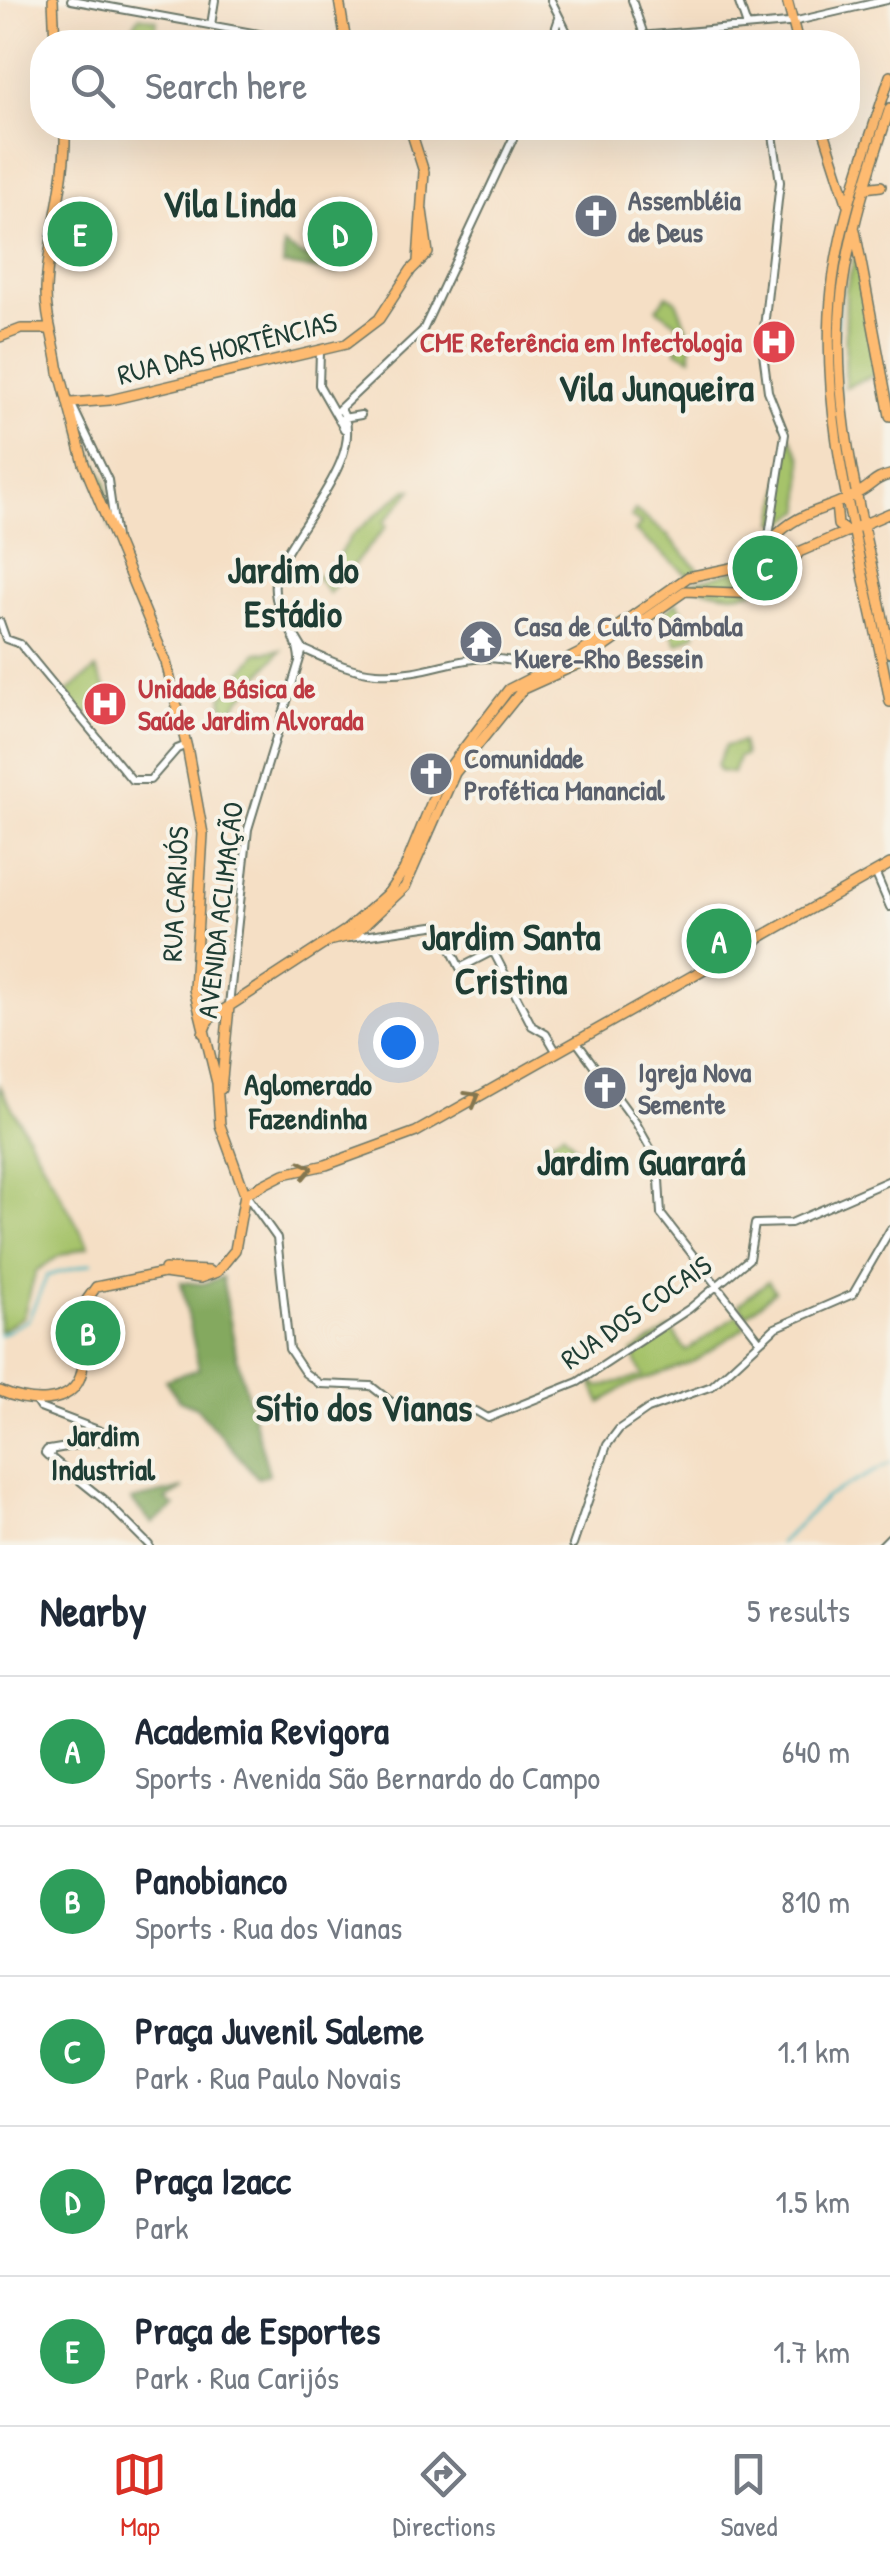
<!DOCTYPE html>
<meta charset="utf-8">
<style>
:root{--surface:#fff;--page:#f6f6f7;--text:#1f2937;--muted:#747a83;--line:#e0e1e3;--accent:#d93025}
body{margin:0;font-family:"Patrick Hand",sans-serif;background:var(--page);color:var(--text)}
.you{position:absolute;left:398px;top:1042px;width:35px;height:35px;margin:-25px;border:8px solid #fff;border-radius:50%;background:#1a73e8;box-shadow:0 0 0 15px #1a73e833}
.badge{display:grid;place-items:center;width:65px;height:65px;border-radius:50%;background:var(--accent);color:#fff;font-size:32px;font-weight:700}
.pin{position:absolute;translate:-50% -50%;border:5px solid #fff;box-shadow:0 2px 10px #0006}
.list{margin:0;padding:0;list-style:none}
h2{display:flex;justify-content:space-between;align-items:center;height:130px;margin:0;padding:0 40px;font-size:42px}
h2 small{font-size:32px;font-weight:400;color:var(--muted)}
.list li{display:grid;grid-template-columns:65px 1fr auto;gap:30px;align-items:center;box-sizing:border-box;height:150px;padding:0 40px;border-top:2px solid var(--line)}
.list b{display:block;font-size:38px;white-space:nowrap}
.list p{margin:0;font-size:32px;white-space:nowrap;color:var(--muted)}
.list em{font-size:32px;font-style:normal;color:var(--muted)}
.icon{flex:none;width:55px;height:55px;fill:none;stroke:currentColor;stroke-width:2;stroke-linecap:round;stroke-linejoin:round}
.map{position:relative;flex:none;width:890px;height:1545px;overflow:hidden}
.search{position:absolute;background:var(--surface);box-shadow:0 10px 40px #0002;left:30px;right:30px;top:30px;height:110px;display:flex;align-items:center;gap:25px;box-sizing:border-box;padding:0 35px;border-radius:40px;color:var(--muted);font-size:38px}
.sheet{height:880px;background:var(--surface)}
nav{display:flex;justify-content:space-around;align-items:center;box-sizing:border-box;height:140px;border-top:2px solid var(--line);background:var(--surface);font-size:28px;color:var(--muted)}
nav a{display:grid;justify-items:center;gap:5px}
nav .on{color:var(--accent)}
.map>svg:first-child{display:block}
.green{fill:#a6c36a;stroke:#62804f;stroke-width:2.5}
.forest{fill:#84a95e;stroke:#527349;stroke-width:2.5}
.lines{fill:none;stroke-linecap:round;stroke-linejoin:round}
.stream{stroke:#46b5bf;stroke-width:2.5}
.river{stroke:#46b5bf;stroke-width:6}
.minor-casing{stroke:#6a7667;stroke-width:10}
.major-casing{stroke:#6a7667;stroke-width:12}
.minor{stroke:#fff;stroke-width:6}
.major{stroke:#febb71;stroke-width:9}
.oneway{stroke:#83764f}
.labels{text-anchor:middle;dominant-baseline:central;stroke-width:8;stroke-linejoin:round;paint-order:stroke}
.worship-label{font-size:28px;font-weight:bold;fill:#5b616d;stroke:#f7f3e8;text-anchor:start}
.health-label{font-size:28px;font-weight:bold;fill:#be3a42;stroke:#f7f3e8;text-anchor:end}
.street-label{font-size:28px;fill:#1f3d34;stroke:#f7f3e8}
.neighbourhood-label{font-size:30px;font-weight:bold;fill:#1f3d34;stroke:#f7f3e8}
.district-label{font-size:38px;font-weight:bold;fill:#1f3d34;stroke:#f7f3e8}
</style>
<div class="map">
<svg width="890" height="1545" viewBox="0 0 890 1545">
<rect width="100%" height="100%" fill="#f7f3e8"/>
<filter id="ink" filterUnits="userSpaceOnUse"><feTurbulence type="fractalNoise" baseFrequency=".01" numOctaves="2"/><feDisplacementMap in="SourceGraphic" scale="20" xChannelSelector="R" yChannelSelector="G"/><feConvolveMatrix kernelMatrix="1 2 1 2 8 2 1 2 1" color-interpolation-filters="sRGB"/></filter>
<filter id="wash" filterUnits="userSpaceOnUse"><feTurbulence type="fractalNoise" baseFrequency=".0048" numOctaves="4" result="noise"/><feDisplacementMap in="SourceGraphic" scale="40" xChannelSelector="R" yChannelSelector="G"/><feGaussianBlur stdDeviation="2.25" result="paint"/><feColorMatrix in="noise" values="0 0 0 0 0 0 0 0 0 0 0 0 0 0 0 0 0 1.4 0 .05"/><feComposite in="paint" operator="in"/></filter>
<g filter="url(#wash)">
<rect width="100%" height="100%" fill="#f5dfc5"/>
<path class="green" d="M140 16 157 20 153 41 127 35Z
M79 213 104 218 98 244 59 247 60 222H77Z
M336 214 356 224 358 244 327 249 323 228Z
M855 257 859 259 879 373 845 387 846 290Z
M667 295 676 300 691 339V358L676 350 682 337 678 324 657 309Z
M79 427 106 481 112 532Z
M790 436 802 458V510L783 524 775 523Z
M406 490H412L384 522 387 526 329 593 317 577 328 570 352 535Z
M635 510 667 535 699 570 688 575 635 531 641 524 631 517Z
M772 542 791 557C766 601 731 599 687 584L747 567Z
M677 602 696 634 677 644 663 614Z
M281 650 226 717 222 698 257 653Z
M96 669 109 695 83 717 67 692Z
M742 742 745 755 738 757 733 773 719 771 717 765 725 746Z
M0 1086 89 1246 59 1256 36 1271 23 1317 0 1331Z
M563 1132 576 1147 546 1162 549 1142Z
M768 1281 775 1291 746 1316 739 1304Z
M738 1314 745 1327 695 1361 624 1387 601 1403 590 1379 599 1387 643 1376 632 1353 671 1328 686 1351Z"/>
<path class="forest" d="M284 245 302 256H330L337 273 283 265Z
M222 1277 237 1358 269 1474 258 1478 196 1407 179 1400 165 1380 199 1369 181 1282 203 1284Z
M184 1488 166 1499 175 1507 152 1523 131 1500Z"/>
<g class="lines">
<path class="stream" d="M0 1335 28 1320 47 1276 92 1263
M780 1543 826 1497 890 1463"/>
<path class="river" d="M885 110 890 94
M844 450C828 366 833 280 857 199
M885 648 890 675"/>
</g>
</g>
<g filter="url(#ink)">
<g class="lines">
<defs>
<path id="minor" d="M71 0 303 42
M551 0 572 42 788 23 887 0
M632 0 644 35
M738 0 747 26
M211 25 215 0
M551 42 559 18
M320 352 319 385 344 429
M72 405 108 480 116 538
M335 413 423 330 518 128
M343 418 361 415
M769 536 785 434 768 391 762 346 780 182 772 128
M0 622 6 639 20 644 132 780H150L177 749 187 745
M291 629 303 649
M303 649C326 659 350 671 376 673 447 677 463 640 543 670
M299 660C298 627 264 606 278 570 293 529 371 452 340 408
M875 872 890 907
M349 938 439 925 460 968 493 951 532 1026 546 1034 556 1051
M229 1005 248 829 303 649
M576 1041 636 1123 658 1162 661 1214 759 1340
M247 1196 277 1238 289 1349 305 1373 320 1384 371 1386 408 1415 476 1411 488 1418 578 1382 689 1309 749 1259 755 1224 791 1223 890 1180
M34 1399 40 1408 103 1432
M99 1433 106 1434 104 1440 98 1439Z
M47 1450 51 1453 48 1456 45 1453Z
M49 1450 102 1441
M49 1456 104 1500 149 1545
M573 1545 607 1445 619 1429 648 1409 712 1386 775 1328 853 1294 890 1230
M882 1545 890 1537"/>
<path id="major" d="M53 0 55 42
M339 0 346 42
M787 0 798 42
M890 76C868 146 840 216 832 289 817 427 866 567 890 702
M890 108C870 168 850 228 842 292 828 412 868 536 890 653
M410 128 424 172 418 261
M823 128 848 206
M864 188 881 186
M855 230 890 416
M0 337 21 329H49
M59 369 84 464 166 662 188 752 203 834 194 989 217 1083 220 1125 245 1194
M59 373C56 344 45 318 46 289 48 235 67 182 65 128
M71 403 110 400 346 344 379 319 411 270 428 253 422 210
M836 504 838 525 847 532
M772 540C801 507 830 512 863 490 874 483 876 478 890 475
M333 940 354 935 405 887 455 773 523 689 583 662 685 591 761 594 777 586 799 552 890 513
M203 1033 208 1020 346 930 389 892 404 870 442 777 509 689 580 653 688 577 746 565 769 536 794 557
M221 1089 229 1007
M245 1194 284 1174 326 1165 416 1132 890 864
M165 1269 209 1271
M0 1391C24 1402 74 1410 82 1371 85 1353 76 1333 76 1315L96 1287 164 1273 200 1278 217 1272 235 1250 245 1194"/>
</defs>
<use href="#minor" class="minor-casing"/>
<use href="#major" class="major-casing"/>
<use href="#minor" class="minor"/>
<use href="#major" class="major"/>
</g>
<defs><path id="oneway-chevron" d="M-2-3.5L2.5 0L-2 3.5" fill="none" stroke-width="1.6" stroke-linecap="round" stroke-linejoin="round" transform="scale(2.5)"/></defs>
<g class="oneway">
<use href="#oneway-chevron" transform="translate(473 1098) rotate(-30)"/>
<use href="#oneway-chevron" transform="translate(306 1169) rotate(-12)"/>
</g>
</g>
<defs>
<symbol id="church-disc" viewBox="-11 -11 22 22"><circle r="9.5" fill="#6b7280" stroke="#f7f3e8"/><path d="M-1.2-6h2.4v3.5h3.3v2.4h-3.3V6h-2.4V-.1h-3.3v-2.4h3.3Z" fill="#fff"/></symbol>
<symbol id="hospital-disc" viewBox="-11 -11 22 22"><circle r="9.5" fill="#e0444e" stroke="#f7f3e8"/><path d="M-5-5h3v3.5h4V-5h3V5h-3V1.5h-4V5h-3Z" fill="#fff"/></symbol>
<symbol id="temple-disc" viewBox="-11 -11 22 22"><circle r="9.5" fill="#6b7280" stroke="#f7f3e8"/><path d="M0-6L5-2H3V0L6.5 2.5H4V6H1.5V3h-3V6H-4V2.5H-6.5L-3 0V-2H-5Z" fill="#fff"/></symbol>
</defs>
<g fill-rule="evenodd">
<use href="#church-disc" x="571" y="191" width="50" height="50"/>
<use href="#hospital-disc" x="749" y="317" width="50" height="50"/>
<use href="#temple-disc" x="456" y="617" width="50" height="50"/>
<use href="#hospital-disc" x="80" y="679" width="50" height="50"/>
<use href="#church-disc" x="406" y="749" width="50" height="50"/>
<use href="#church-disc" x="580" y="1063" width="50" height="50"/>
</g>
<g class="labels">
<g class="worship-label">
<text x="628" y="200">Assembléia<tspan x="628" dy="32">de Deus</tspan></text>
<text x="514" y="626">Casa de Culto Dâmbala<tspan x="514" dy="32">Kuere-Rho Bessein</tspan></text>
<text x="464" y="758">Comunidade<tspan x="464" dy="32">Profética Manancial</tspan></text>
<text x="638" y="1072">Igreja Nova<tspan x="638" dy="32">Semente</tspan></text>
</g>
<g class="health-label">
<text x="742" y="342">CME Referência em Infectologia</text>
<text x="138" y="688" text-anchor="start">Unidade Básica de<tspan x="138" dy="32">Saúde Jardim Alvorada</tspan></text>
</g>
<g class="street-label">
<text transform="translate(227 348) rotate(-14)">RUA DAS HORTÊNCIAS</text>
<text transform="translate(175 894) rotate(-87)">RUA CARIJÓS</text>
<text transform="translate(220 910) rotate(-83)">AVENIDA ACLIMAÇÃO</text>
<text transform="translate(636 1312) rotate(-35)">RUA DOS COCAIS</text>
</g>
<g class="neighbourhood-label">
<text x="308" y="1084">Aglomerado<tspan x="308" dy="34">Fazendinha</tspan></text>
<text x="103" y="1435">Jardim<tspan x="103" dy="34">Industrial</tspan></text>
</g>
<g class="district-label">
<text x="229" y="203">Vila Linda</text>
<text x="656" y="387">Vila Junqueira</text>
<text x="293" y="569">Jardim do<tspan x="293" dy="44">Estádio</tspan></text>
<text x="511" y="936">Jardim Santa<tspan x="511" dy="44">Cristina</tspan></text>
<text x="641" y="1161">Jardim Guarará</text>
<text x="364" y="1407">Sítio dos Vianas</text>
</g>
</g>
</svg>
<div class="you"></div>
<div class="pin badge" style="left:719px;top:941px;background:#2e9e5b">A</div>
<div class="pin badge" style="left:88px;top:1333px;background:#2e9e5b">B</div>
<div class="pin badge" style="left:765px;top:568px;background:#2e9e5b">C</div>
<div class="pin badge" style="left:340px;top:234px;background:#2e9e5b">D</div>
<div class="pin badge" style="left:80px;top:234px;background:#2e9e5b">E</div>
<div class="search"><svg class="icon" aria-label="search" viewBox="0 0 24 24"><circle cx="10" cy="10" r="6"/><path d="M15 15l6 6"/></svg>Search here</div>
</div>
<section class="sheet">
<h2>Nearby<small>5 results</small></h2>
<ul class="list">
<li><span class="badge" style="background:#2e9e5b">A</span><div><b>Academia Revigora</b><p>Sports · Avenida São Bernardo do Campo</p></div><em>640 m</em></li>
<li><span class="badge" style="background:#2e9e5b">B</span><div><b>Panobianco</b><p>Sports · Rua dos Vianas</p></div><em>810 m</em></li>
<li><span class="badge" style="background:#2e9e5b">C</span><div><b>Praça Juvenil Saleme</b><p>Park · Rua Paulo Novais</p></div><em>1.1 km</em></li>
<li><span class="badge" style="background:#2e9e5b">D</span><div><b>Praça Izacc</b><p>Park</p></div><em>1.5 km</em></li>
<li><span class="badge" style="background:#2e9e5b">E</span><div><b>Praça de Esportes</b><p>Park · Rua Carijós</p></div><em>1.7 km</em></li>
</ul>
</section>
<nav>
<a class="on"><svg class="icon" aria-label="map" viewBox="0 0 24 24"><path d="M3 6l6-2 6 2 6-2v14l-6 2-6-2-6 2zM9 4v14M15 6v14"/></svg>Map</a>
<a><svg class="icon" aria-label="directions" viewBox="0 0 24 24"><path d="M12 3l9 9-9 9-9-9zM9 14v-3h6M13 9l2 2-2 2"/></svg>Directions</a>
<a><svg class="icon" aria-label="saved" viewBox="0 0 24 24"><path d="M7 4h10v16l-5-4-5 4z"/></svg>Saved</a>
</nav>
